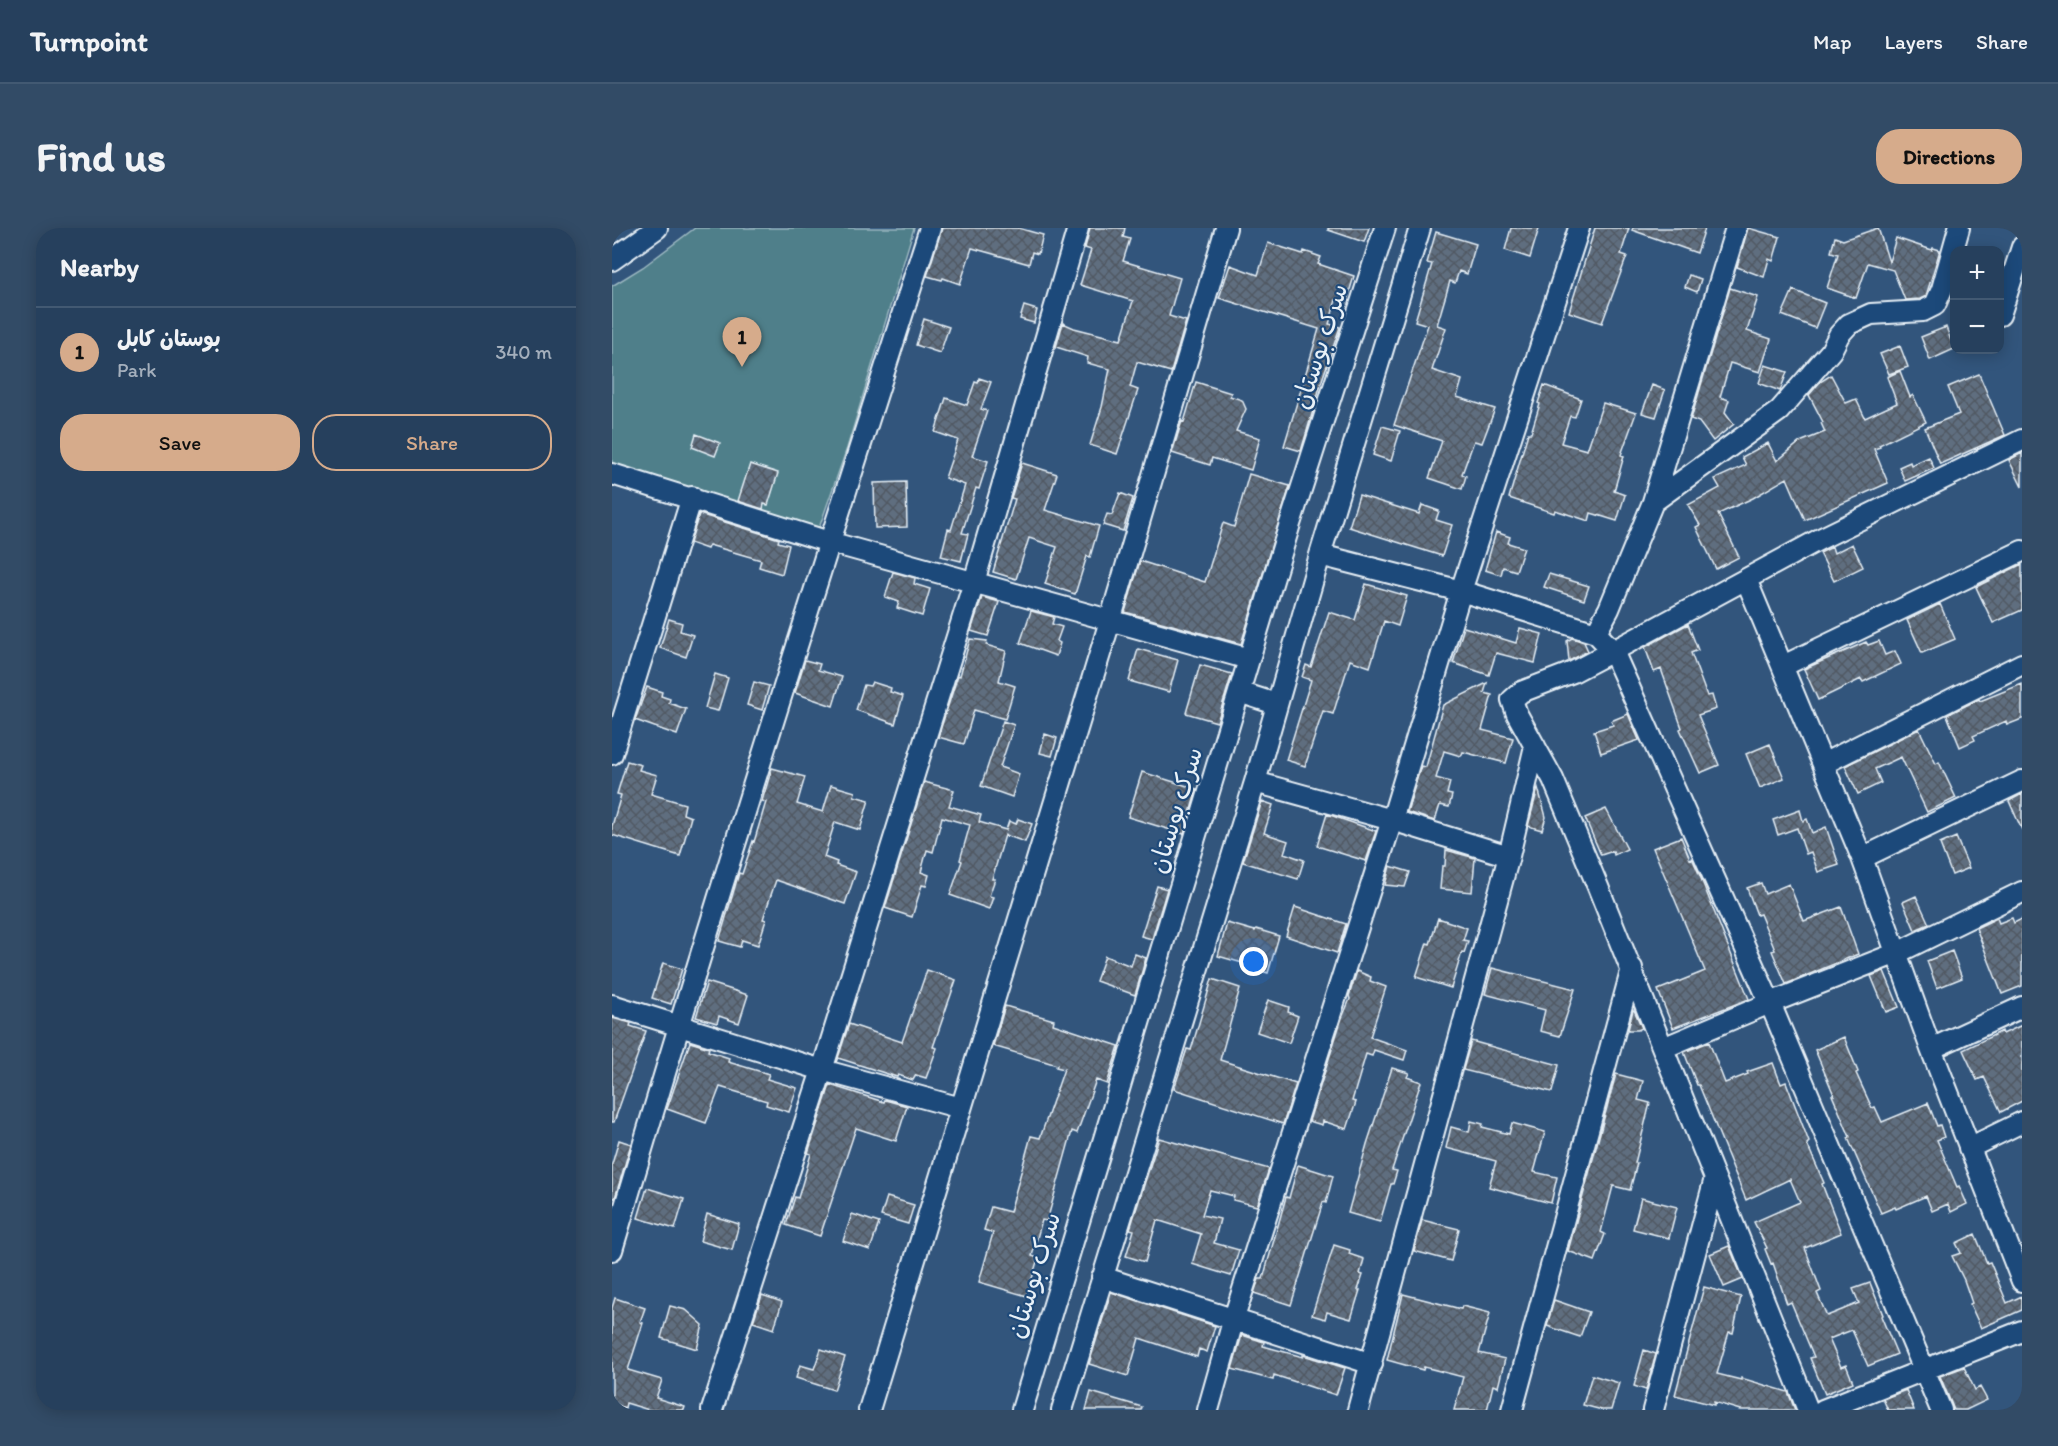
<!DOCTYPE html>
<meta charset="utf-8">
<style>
:root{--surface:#26405d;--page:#324b66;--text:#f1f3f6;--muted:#a4afbc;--line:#425972;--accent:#d6ab8b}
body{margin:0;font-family:Itim,"Playpen Sans Arabic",sans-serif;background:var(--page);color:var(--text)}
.controls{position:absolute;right:18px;top:18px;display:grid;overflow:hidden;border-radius:12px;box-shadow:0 3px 15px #0003}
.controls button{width:54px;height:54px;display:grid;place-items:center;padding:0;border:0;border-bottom:2px solid var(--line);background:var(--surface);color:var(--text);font:30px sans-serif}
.you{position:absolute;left:642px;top:734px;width:21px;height:21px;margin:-15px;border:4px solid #fff;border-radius:50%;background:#1a73e8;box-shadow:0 0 0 9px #1a73e833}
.badge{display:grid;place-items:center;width:39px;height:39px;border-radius:50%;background:var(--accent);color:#111;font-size:20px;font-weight:700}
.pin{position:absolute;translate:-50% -50px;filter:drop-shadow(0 2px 3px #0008)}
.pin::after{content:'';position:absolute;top:32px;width:21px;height:18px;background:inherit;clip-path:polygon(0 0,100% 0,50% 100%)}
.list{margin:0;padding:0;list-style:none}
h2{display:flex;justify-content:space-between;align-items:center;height:78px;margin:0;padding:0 24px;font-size:26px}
h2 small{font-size:20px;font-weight:400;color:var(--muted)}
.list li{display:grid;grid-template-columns:39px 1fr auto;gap:18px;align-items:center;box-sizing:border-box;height:90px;padding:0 24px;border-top:2px solid var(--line)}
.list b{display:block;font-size:22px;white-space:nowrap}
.list p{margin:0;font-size:20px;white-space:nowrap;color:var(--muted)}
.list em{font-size:20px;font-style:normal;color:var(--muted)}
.actions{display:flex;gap:12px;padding:18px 24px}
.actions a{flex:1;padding:14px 0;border:2px solid var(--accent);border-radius:24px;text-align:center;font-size:21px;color:var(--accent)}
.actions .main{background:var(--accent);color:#111}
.map{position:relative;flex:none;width:1410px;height:1182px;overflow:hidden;border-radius:24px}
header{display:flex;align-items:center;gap:36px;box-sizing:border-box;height:84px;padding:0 30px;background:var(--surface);border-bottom:2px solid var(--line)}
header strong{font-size:28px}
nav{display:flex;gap:33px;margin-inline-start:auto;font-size:21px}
.intro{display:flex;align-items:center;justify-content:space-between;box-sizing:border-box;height:144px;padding:0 36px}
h1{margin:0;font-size:42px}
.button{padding:15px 27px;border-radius:24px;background:var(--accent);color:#111;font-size:21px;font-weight:700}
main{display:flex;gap:36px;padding:0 36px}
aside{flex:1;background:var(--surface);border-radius:24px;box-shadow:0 3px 15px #0003}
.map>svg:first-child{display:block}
.park{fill:#4f7f8a;stroke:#9cb8c1;stroke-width:1.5}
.building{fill:url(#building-cross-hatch);stroke:#e8f1f8;stroke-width:1.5}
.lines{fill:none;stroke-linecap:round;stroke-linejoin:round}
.minor-casing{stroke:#e8f1f8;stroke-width:24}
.minor{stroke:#1f4a7a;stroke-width:20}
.labels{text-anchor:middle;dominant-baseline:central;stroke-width:4.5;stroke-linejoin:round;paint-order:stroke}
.street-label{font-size:26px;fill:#e8f1f8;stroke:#1f4a7a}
</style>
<header>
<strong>Turnpoint</strong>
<nav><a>Map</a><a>Layers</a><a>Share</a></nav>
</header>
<div class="intro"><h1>Find us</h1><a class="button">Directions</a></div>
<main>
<aside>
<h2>Nearby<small></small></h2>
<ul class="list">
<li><span class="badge">1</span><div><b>بوستان کابل</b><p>Park</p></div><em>340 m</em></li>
</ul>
<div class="actions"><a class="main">Save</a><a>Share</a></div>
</aside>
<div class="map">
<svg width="1410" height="1182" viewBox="0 0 1410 1182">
<defs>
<pattern id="building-cross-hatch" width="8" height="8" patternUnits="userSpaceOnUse" patternTransform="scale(1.5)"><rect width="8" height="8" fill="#5f6e7f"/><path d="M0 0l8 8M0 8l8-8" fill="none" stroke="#515962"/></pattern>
</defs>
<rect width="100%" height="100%" fill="#32557c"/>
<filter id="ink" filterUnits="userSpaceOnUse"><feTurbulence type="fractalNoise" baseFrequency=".0167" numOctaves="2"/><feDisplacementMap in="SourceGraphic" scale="12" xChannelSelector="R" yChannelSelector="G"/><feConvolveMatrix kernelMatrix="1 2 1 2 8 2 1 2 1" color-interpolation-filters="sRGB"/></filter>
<g filter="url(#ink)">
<path class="park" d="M83 0H302L235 220 206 303 0 241V58L31 39Z"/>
<path class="building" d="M330 0H406L431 7 426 26 420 24 417 36 360 20 348 56 331 50 330 52 315 48Z
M478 0H513L511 9 518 11 511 33 568 50 557 88 574 93 559 144 525 134 518 159 526 162 505 226 478 217 490 179 498 141 475 135 476 129 444 119 451 95 462 100 509 112 521 73 468 57 479 22 473 20Z
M716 0H757L752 14 716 2Z
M899 0H927L918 30 893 22Z
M983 0H1017L1009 26 1015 28 990 95 957 84Z
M1021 0H1093L1085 25 1020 2Z
M1136 0 1168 9 1161 33 1157 31 1152 49 1125 39Z
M1266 0 1277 34 1284 10 1320 22 1321 20 1328 22 1314 68 1308 71 1293 72 1281 42 1256 35 1244 70 1215 60 1226 26 1219 24 1223 9 1231 12Z
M824 4 864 16 855 46 847 43 843 55 838 53 825 97 834 100 820 142 850 152 845 169 883 181 870 215 862 213 850 246 854 248 850 261 817 250 830 213 782 197 816 97 803 93 820 36 815 35Z
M656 15 691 26 692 23 709 29 706 36 742 48 734 75 724 72 717 96 728 99 711 149 689 223 672 218 707 101 607 70 618 37 646 47Z
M1077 47 1089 51 1085 64 1073 59Z
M1118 60 1146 69 1135 103 1159 111 1148 144 1118 135 1108 169 1117 172 1113 184 1122 196 1101 213 1087 194 1079 191Z
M1181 62 1213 75 1203 100 1170 87Z
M412 78 425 82 422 95 408 91Z
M312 91 337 99 328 125 304 117Z
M1334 99 1342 121 1318 132 1309 109Z
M1288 118 1296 139 1277 146 1268 126Z
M1153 137 1175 144 1168 163 1147 155Z
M1288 143 1298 169 1301 167 1314 194 1267 217 1268 219 1262 221 1276 255 1193 292 1175 250 1141 270 1106 286 1127 329 1104 341 1084 299 1088 297 1076 277 1108 260 1103 251 1134 237 1130 229 1156 215 1165 233 1188 214 1213 204 1209 195 1211 194 1197 167 1208 154 1219 147 1234 175 1244 171 1253 190 1285 175 1275 149Z
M1367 146 1393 207 1328 236 1313 200 1347 186 1336 159Z
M367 150 379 154 369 181 375 183 360 228 376 233 367 261 364 260 350 305 356 306 349 333 329 328 336 301 339 302 353 257 333 250 346 212 323 204 334 170 355 177 363 154 366 155Z
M584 154 619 165 618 168 630 172 634 181 624 203 648 210 639 242 600 230 598 237 560 225 570 193 572 194Z
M932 157 969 171 963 189 958 188 949 215 975 222 991 175 1024 185 1009 227 1012 228 1002 263 1013 267 1005 293 979 285 977 293 943 282 942 285 897 270 916 205H919L928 176 926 175Z
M1040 157 1053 162 1044 189 1030 185Z
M770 198 788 203 779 233 761 227Z
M84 206 108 215 103 228 80 219Z
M1410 225V259L1397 232Z
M1317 229 1322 240 1293 253 1287 239 1298 234 1299 237Z
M410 235 445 246 433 282 487 298 478 329 475 328 463 366 433 356 445 319 417 310 404 351 381 344 403 271 399 270Z
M138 236 166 245 156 277 152 276 151 281 126 273Z
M637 246 678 258 629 416 513 384 528 333 593 354 611 295 622 299Z
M294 254 295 299 263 300 262 255Z
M508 265 521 270 511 303 491 297 495 286 500 287Z
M747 267 807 286 810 277 827 283 824 292 840 297 830 328 737 299Z
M87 286 167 311 166 314 177 317 170 346 147 339 149 332 97 317 95 321 78 315Z
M884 304 898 309 896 315 912 320 904 343 891 339 889 347 873 342Z
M1240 316 1251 339 1222 353 1208 325 1220 319 1222 325Z
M1410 336V382L1381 395 1364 359Z
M281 344 303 350 302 356 318 361 310 388 285 380 287 374 273 369Z
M937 346 977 358 972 372 932 359Z
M754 356 795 368 786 398 772 393 758 439 738 432 721 486 711 483 693 538 674 532 699 452 690 449 694 437 699 439 717 384 743 392Z
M370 369 387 374 376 408 359 403Z
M1328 376 1343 411 1310 425 1295 392Z
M419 383 442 389 440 396 450 399 445 413 448 415 444 428 408 415Z
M57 391 70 395 68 403 81 407 74 429 48 420Z
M1076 396 1086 422 1079 425 1095 468 1100 467 1104 481 1086 487 1107 537 1088 545 1068 501 1070 500 1049 441 1042 444 1033 419Z
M852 399 904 415 908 400 930 406 923 435 884 425 877 447 841 435Z
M960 410 972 414 976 423 957 433 955 413Z
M358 411 375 413 374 417 394 423 387 453 403 458 393 491 362 482 352 516 326 509 346 447 348 448Z
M1267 413 1273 427 1283 423 1289 436 1251 454 1249 451 1206 472 1192 441 1254 414 1256 417Z
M526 421 566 432 557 464 517 453Z
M193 432 208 436 206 442 230 449 221 478 183 465Z
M588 437 620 446 605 494 574 485Z
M103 446 116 450 106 483 93 480Z
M142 454 157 458 150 482 135 477Z
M260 454 279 460 278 464 291 468 283 496 244 482 252 457 258 458Z
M875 455 872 465 880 467 870 502 901 510 894 535 851 524 849 528 832 523 824 550 838 554 835 566 840 567 837 579 828 577 823 593 795 584 809 538 814 539 831 477Z
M1410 456V491L1395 497 1394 493 1361 508 1363 512 1348 519 1335 487 1367 471 1368 473Z
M35 459 50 464 49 468 58 471 57 475 74 481 65 507 23 492Z
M1016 486 1027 512 989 525 982 503 1001 497 999 493Z
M391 493 402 497 388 539 407 546 400 569 369 558Z
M1307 501 1324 536 1327 534 1344 570 1315 584 1289 529 1263 541 1269 555 1246 566 1233 538Z
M433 506 445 510 440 528 428 525Z
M1158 516 1172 550 1148 560 1134 526Z
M15 533 29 537 27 542 45 547 39 566 73 576 71 586 79 589 68 628 0 607V598L9 567 5 566Z
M160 540 193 549 185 576 211 584 219 557 243 564 242 568 257 572 248 602 223 594 212 629 225 634 224 637 244 644 233 676 164 652 151 691 154 692 146 717 130 712 128 719 107 713 127 645 130 646 141 613 142 614 154 574 150 573Z
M530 544 585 561 572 606 516 589Z
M312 554 342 562 337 578 369 587 367 594 394 602 397 593 404 596 406 591 420 596 413 614 393 607 380 651H383L377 668 381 669 377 681 338 667 350 633 348 632 358 597 330 589 321 624 315 622 309 644 317 647 314 658 310 657 300 689 273 680Z
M926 560 934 589 930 602 916 598Z
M1410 566V602L1397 573Z
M650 573 661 577 652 605 676 613 672 625 692 632 686 651 631 634Z
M994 581 1015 621 1002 627 1001 623 989 627 973 590Z
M1188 582 1191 593 1195 591 1200 605 1214 599 1227 637 1206 644 1199 624 1194 626 1185 600 1166 607 1161 592Z
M715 586 764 603 754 633 705 618Z
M1069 609 1078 631 1080 630 1088 648 1137 771 1061 800 1046 762 1093 743 1041 620Z
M1344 609 1357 640 1340 647 1328 616Z
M834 622 863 630 860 664 828 661 830 638H833Z
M778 638 798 644 793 659 773 657Z
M1149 655 1153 666 1177 656 1192 693 1229 679 1246 726 1174 756 1160 723 1163 722 1148 686 1145 687 1135 660Z
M545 658 555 661 540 711 529 708Z
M1304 668 1317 696 1303 702 1291 674Z
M683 679 734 696 725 725 674 708Z
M826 690 855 700 851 712 856 713 852 725 850 724 839 760 804 749 815 715 818 716Z
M1385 690 1387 695 1400 690 1402 695 1410 691V758L1390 766 1364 700Z
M615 695 643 703 644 701 667 708 656 745 633 738 634 736 606 728Z
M1340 723 1350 750 1325 760 1315 733Z
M523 726 534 730 523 767 484 753 493 728 519 738Z
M51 735 70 741 59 776 40 770Z
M880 740 963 761 948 808 928 803 933 782 873 766Z
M315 742 344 752 321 819 325 820 314 850 304 847 301 852 286 847 285 849 226 830 237 796 290 814Z
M745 743 759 749 758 753 774 759 758 809 795 822 792 832 762 822 760 828 754 826 740 873 744 874 735 901 711 893 710 897 697 893 730 790 738 771 737 768Z
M1272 743 1287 779 1274 784 1259 748Z
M600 751 628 760 608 832 684 856 671 896 562 861 575 821 579 822Z
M95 754 136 767 127 795 107 788 105 795 84 789Z
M656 772 677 779 676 784 686 788 677 815 645 804Z
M393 778 442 792 441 796 507 818 495 856 484 852 465 905 460 903 435 993 430 992 420 1028 426 1030 415 1068 367 1054 381 1005 372 1002 379 979 398 984 419 908 428 910 452 841 444 839 445 837 381 818Z
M1021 782H1022L1030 800 1026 802H1016Z
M0 790 19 795 18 798 34 803 2 894H0Z
M1410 797V873L1389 884 1372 849 1365 852 1351 822 1390 803 1391 806Z
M1232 809 1246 844 1244 845 1260 880 1263 879 1270 894 1316 875 1325 898 1328 897 1332 909 1325 912 1345 959 1347 958 1355 976 1339 984 1336 976 1320 983 1314 968 1284 981 1283 979 1269 985 1236 910 1238 909 1220 867H1222L1203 822Z
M859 813 947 837 940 864 851 842Z
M78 814 97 820 96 823 117 830 116 834 157 846 155 851 185 860 177 884 154 877 155 873 108 859 94 895 55 881Z
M1097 814 1113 855 1136 846 1135 844 1161 835 1169 856 1174 854 1197 914 1195 916 1212 955 1210 956 1229 1005 1193 1020 1209 1063 1205 1065 1215 1088 1247 1075 1241 1061 1258 1055 1271 1087 1269 1088 1285 1126 1256 1138 1240 1102 1217 1111 1229 1139 1234 1137 1241 1154 1213 1166 1198 1130 1202 1129 1179 1074 1175 1076 1161 1035 1159 1036 1153 1021 1155 1020 1142 994 1188 974 1178 951 1134 972 1087 857H1085L1072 824Z
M780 840 797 845 795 849 809 854 780 942 785 943 781 956H779L768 994 736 985 755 916Z
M1004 846 1031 853 1026 872 1038 875 1023 935H1025L1018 962 1001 958 989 1004 993 1006 983 1033 956 1023Z
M218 857 272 874 273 872 295 878 284 913 244 900 208 1008 174 997 183 969 186 970 199 926 196 925Z
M859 893 871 896 870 899 897 906 900 895 933 904 922 944 945 949 939 975 877 959 884 933 834 920 839 899 857 904Z
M547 910 657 941 645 978 621 972 622 968 598 962 590 987 608 991 602 1015 627 1022 619 1048 580 1036 589 1006 545 992 533 1034 514 1028 522 1002 518 1001Z
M7 912 19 916 3 970H0V936Z
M686 937 721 948 714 975 711 974 679 1077 642 1065 647 1051H651L674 969 677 970Z
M35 960 72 971 63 1001 26 990Z
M275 969 302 977 296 996 269 988Z
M1029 970 1065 979 1057 1010 1021 1001Z
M95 986 127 996 120 1022 88 1013Z
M240 986 267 995 258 1022 231 1013Z
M810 992 847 1001 839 1033 802 1023Z
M1363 1006 1375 1035 1378 1034 1395 1075 1410 1068V1082L1369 1100 1358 1076 1360 1075 1352 1052 1340 1028 1349 1025 1344 1015Z
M722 1017 738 1022 737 1026 752 1031 748 1046 751 1047 746 1062H748L739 1091 715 1084 713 1091 700 1087Z
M1117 1018 1131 1051 1112 1059 1098 1026Z
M1092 1059 1129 1069 1121 1105 1117 1104 1105 1146 1129 1152V1150L1176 1164 1183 1182H1128L1102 1174V1177L1063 1167Z
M499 1064 603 1098 595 1124 587 1121 585 1129 527 1110 516 1148 477 1136Z
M791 1066 849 1081 850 1078 878 1085 867 1125 893 1131 886 1159 881 1157 875 1182H842L851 1149 812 1139 811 1142 775 1132Z
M150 1067 170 1074 162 1101 141 1094Z
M3 1070 33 1080 28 1094 31 1095 16 1142 50 1152 44 1170 73 1179 72 1182H37L14 1175 13 1180 0 1175V1080Z
M942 1072 977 1084 968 1109 935 1098Z
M58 1078 74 1082 91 1097 85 1121 49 1110Z
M630 1107 652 1114 651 1118 691 1129V1127L733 1140 724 1167 662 1147 661 1152 620 1141Z
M209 1121 233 1129 222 1162 184 1150 188 1137 202 1141Z
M1032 1122 1044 1126 1034 1162 1022 1158Z
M1352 1139 1363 1162 1368 1159 1375 1172 1354 1182H1342L1328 1148Z
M980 1147 1007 1155 999 1182H990L971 1177Z
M1294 1162 1302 1182H1276L1271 1171Z
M479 1164 530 1179 529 1182H474Z"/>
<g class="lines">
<defs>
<path id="minor" d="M0 32 45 0
M1388 87 1410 19
M0 246 217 314 637 431
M1041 274 1167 183 1219 123 1227 107 1237 96 1259 86 1311 83 1323 77 1330 61 1347 0
M708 327 849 363 984 405 1001 423 1158 775 1329 1182
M1134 351 1250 630 1319 821 1410 1053
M984 405 997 381 1041 274 1124 0
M1171 438 1410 323
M627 464 664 476
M0 526 80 269
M1211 536 1410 436
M643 554 780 592 897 628
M1250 630 1410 553
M0 777 210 842 349 880
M1051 820 1158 775 1285 725 1410 664
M1319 821 1410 779
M1357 920 1410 894
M0 1022C101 680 209 340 318 0
M490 1049 760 1136
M100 1182 210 842 362 354 466 0
M257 1182 498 393 614 0
M410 1182 677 299 773 0
M450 1182 643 554 708 327 808 0
M596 1182 622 1090 780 592 849 363 967 0
M746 1182 897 628 923 518
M900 1182 1020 740
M1041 1182 1103 950
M1196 1182 986 659 941 551 905 486 900 472 909 464 961 444 1001 423 1208 311 1410 212
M1211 1182 1410 1103"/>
</defs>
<use href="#minor" class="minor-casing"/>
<use href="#minor" class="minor"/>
</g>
</g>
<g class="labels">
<g class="street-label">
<text transform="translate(707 118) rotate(-72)">سرک بوستان</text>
<text transform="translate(563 582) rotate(-73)">سرک بوستان</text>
<text transform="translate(421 1047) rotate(-73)">سرک بوستان</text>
</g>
</g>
</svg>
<div class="controls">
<button>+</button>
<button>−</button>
</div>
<div class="you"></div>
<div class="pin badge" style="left:130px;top:139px">1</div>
</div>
</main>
